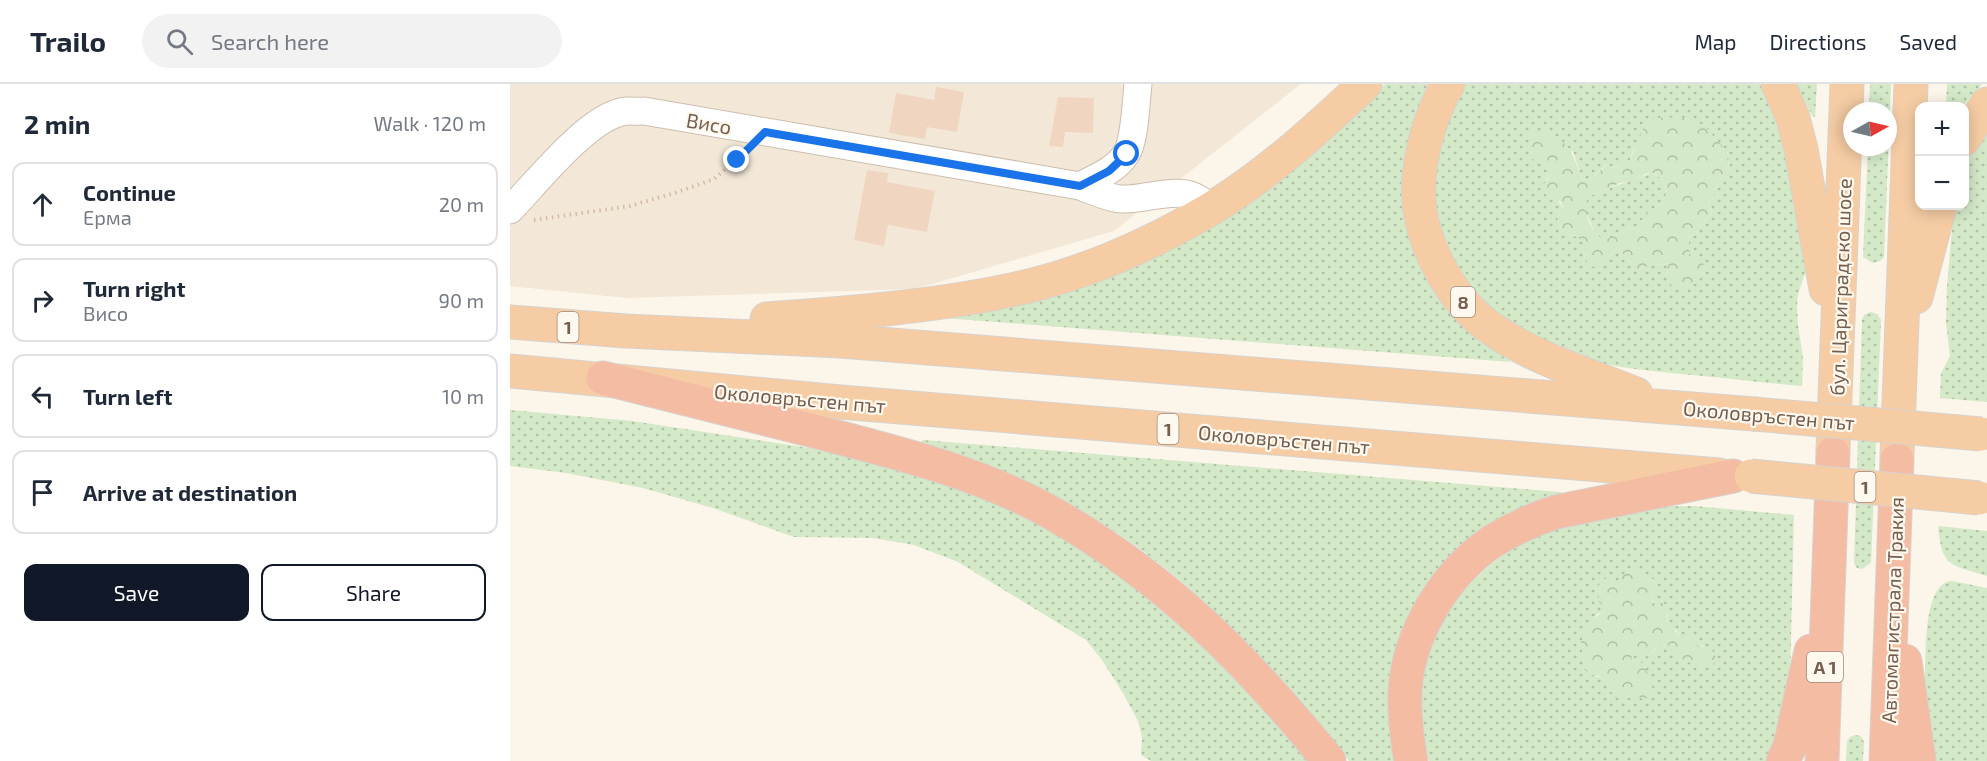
<!DOCTYPE html>
<meta charset="utf-8">
<style>
:root{--surface:#fff;--page:#f2f2f3;--text:#1f2937;--muted:#747a83;--line:#e0e1e3;--accent:#111827}
body{margin:0;font-family:"Exo 2",sans-serif;background:var(--page);color:var(--text)}
.controls{position:absolute;right:18px;top:18px;display:grid;overflow:hidden;border-radius:12px;box-shadow:0 3px 15px #0003}
.controls button{width:54px;height:54px;display:grid;place-items:center;padding:0;border:0;border-bottom:2px solid var(--line);background:var(--surface);color:var(--text);font:30px sans-serif}
.compass{position:absolute;left:1333px;top:18px;width:54px;height:54px;border-radius:50%;background:var(--surface);box-shadow:0 3px 15px #0003;rotate:82deg}
.stop{position:absolute;width:18px;height:18px;margin:-14px;border:4px solid #1a73e8;border-radius:50%;background:#fff}
.stop.end{background:#1a73e8;border-color:#fff;box-shadow:0 2px 6px #0008}
.list{margin:0;padding:0;list-style:none}
h2{display:flex;justify-content:space-between;align-items:center;height:78px;margin:0;padding:0 24px;font-size:26px}
h2 small{font-size:20px;font-weight:400;color:var(--muted)}
.list li{display:grid;grid-template-columns:39px 1fr auto;gap:18px;align-items:center;box-sizing:border-box;height:84px;margin:0 12px 12px;padding:0 12px;border:2px solid var(--line);border-radius:12px}
.list b{display:block;font-size:22px;white-space:nowrap}
.list p{margin:0;font-size:20px;white-space:nowrap;color:var(--muted)}
.list em{font-size:20px;font-style:normal;color:var(--muted)}
.actions{display:flex;gap:12px;padding:18px 24px}
.actions a{flex:1;padding:14px 0;border:2px solid var(--accent);border-radius:12px;text-align:center;font-size:21px;color:var(--accent)}
.actions .main{background:var(--accent);color:#fff}
.icon{flex:none;width:33px;height:33px;fill:none;stroke:currentColor;stroke-width:2;stroke-linecap:round;stroke-linejoin:round}
.map{position:relative;flex:none;width:1477px;height:677px;overflow:hidden}
header{display:flex;align-items:center;gap:36px;box-sizing:border-box;height:84px;padding:0 30px;background:var(--surface);border-bottom:2px solid var(--line)}
header strong{font-size:28px}
nav{display:flex;gap:33px;margin-inline-start:auto;font-size:21px}
.search{width:420px;height:54px;background:var(--page);display:flex;align-items:center;gap:15px;box-sizing:border-box;padding:0 21px;border-radius:33px;color:var(--muted);font-size:22px}
main{display:flex}
aside{flex:1;background:var(--surface)}
.map>svg:first-child{display:block}
.residential{fill:#f3e8d7}
.green{fill:url(#green-dots);fill-rule:evenodd}
.forest{fill:url(#forest-crowns);fill-rule:evenodd}
.building{fill:#f0d6c1}
.lines{fill:none;stroke-linecap:round;stroke-linejoin:round}
.minor-casing{stroke:#cdbeaf;stroke-width:29}
.trunk-casing{stroke:#d8d2cd;stroke-width:35}
.motorway-casing{stroke:#d8d2cd;stroke-width:35}
.path{stroke:#d5baa4;stroke-width:4;stroke-dasharray:1.5 4.5;stroke-linecap:butt}
.minor{stroke:#fff;stroke-width:27}
.trunk{stroke:#f5cca4;stroke-width:33}
.motorway{stroke:#f3bca3;stroke-width:33}
.trunk-bridge-casing{stroke:#d8d2cd;stroke-width:35;stroke-linecap:butt}
.trunk-bridge{stroke:#f5cca4;stroke-width:33}
.route{stroke:#1a73e8;stroke-width:8}
.labels{text-anchor:middle;dominant-baseline:central;stroke-width:4.5;stroke-linejoin:round;paint-order:stroke}
.shield{fill:#fef9ef;stroke:#9e8c7e;stroke-width:1.5}
.shield-label{font-size:18px;font-weight:bold;fill:#755e4d}
.street-label{font-size:20px;fill:#755e4d;stroke:#fef9ef}
</style>
<header>
<strong>Trailo</strong>
<div class="search"><svg class="icon" aria-label="search" viewBox="0 0 24 24"><circle cx="10" cy="10" r="6"/><path d="M15 15l6 6"/></svg>Search here</div>
<nav><a>Map</a><a>Directions</a><a>Saved</a></nav>
</header>
<main>
<aside>
<h2>2 min<small>Walk · 120 m</small></h2>
<ul class="list">
<li><svg class="icon" aria-label="ahead" viewBox="0 0 24 24"><path d="M12 20V5M6 11l6-6 6 6"/></svg><div><b>Continue</b><p>Ерма</p></div><em>20 m</em></li>
<li><svg class="icon" aria-label="right" viewBox="0 0 24 24"><path d="M7 20v-9h11M14 6l5 5-5 5"/></svg><div><b>Turn right</b><p>Висо</p></div><em>90 m</em></li>
<li><svg class="icon" aria-label="left" viewBox="0 0 24 24"><path d="M17 20v-9H6M10 6l-5 5 5 5"/></svg><div><b>Turn left</b></div><em>10 m</em></li>
<li><svg class="icon" aria-label="arrive" viewBox="0 0 24 24"><path d="M6 21V4h12l-3 4 3 4H6"/></svg><div><b>Arrive at destination</b></div></li>
</ul>
<div class="actions"><a class="main">Save</a><a>Share</a></div>
</aside>
<div class="map">
<svg width="1477" height="677" viewBox="0 0 1477 677">
<defs>
<pattern id="green-dots" width="8" height="8" patternUnits="userSpaceOnUse" patternTransform="scale(1.5)"><rect width="8" height="8" fill="#d3e9c7"/><path d="M2 2h.1M6 6h.1" fill="none" stroke="#b0c0a4" stroke-width="1.8" stroke-linecap="round"/></pattern>
<pattern id="forest-crowns" width="20" height="18" patternUnits="userSpaceOnUse" patternTransform="scale(1.5)"><rect width="20" height="18" fill="#d3e9c7"/><path d="M2 6a3 3 0 1 1 6 0M12 15a3 3 0 1 1 6 0" fill="none" stroke="#b0c0a4"/></pattern>
</defs>
<rect width="100%" height="100%" fill="#fcf5e9"/>
<path class="residential" d="M0 0H791L604 147 405 205 116 214 0 202Z"/>
<path class="green" d="M875 0H921L895 91 981 264 1001 278 434 234 489 223 835 37Z
M954 0H1254L1276 62 1292 151 1296 187 1288 210 1287 223 1288 241 1293 274 1292 302C1248 298 1205 293 1161 289 1125 285 1087 282 1054 268 1043 264 1032 256 1022 251 1010 244 997 238 986 230 974 221 962 206 953 193 912 130 919 64 954 0ZM1124 65 1218 68 1219 85 1207 99 1205 109 1199 119 1202 129 1187 148 1178 153C1182 176 1174 178 1158 192L1157 180 1141 181 1125 187 1110 165 1098 173 1090 182 1075 173 1077 161 1067 153 1052 147 1047 133 1054 126 1036 96 1042 89 1037 79 1063 67 1072 95 1079 96 1096 81 1105 84 1120 76Z
M1286 0H1307L1305 33 1302 32Z
M1360 0H1381L1374 173 1370 177 1363 179 1353 173 1358 63H1378V27H1359Z
M1437 0H1472L1453 22H1436Z
M1477 40V318L1430 314 1431 289 1440 272 1436 239 1437 202 1444 122H1454L1455 87 1459 72Z
M1142 89 1152 95 1157 109 1151 120 1134 131 1132 140 1123 144 1112 147 1094 158 1085 149 1074 124 1078 113C1095 105 1106 101 1124 96 1131 94 1135 90 1142 89Z
M1361 228 1367 230 1371 236 1361 479 1352 485 1347 484 1344 479 1352 236 1354 231Z
M0 326 122 337 332 369 382 383 485 417 593 474 709 574 800 677H641L631 671 632 653 628 637 613 609 592 576 576 556 448 478 404 461 363 454 284 453 203 424 133 404 56 389 0 382Z
M413 356 1050 408 1052 409 931 485 887 677H839C764 586 686 495 583 434 530 402 469 383 412 360L411 358Z
M1184 422 1284 431 1280 595 1261 677H919C892 574 943 486 1040 446 1052 441 1067 439 1080 437 1101 432 1121 427 1142 424 1156 422 1170 422 1184 422ZM1148 501 1141 515 1158 531 1156 535 1170 551 1185 561 1194 562 1206 573 1203 580C1183 585 1170 573 1157 560L1147 562 1143 569 1135 570 1127 568 1121 575 1135 582 1143 609 1125 610 1116 614H1107C1100 607 1098 603 1100 593L1096 591 1087 593 1071 558 1087 530 1100 525 1097 521Z
M1428 442 1477 447V492C1440 480 1432 484 1428 442Z
M1442 497 1477 504V677H1422L1412 601 1415 592C1416 571 1413 498 1442 497Z
M1345 651 1351 652 1354 658 1353 677H1336L1337 657 1340 653Z"/>
<path class="forest" d="M1176 33 1195 42 1218 69 1219 85 1207 99 1205 109 1199 119 1202 129 1187 148 1178 153 1180 165 1179 174 1190 175 1196 184C1189 201 1180 205 1162 203L1158 192 1157 180 1141 181 1125 187 1110 165 1098 173 1090 182 1079 183 1075 173 1077 161 1067 153 1052 147 1047 133 1054 126 1050 117 1041 115 1030 105 1042 89 1036 79 1021 75 1018 61 1021 47C1057 52 1061 63 1072 95L1079 96 1097 81 1105 84 1120 76 1134 43 1146 34ZM1143 89 1152 95 1157 108 1151 120 1134 131 1131 140 1123 144 1112 147 1094 157C1081 146 1072 130 1078 113L1110 99 1127 96 1135 90Z
M1133 485 1138 494 1143 493 1148 501 1141 515 1144 519H1154L1158 527 1156 535 1159 539 1164 540 1165 547 1170 551 1178 549 1184 554 1186 561 1201 564 1206 573 1203 580C1184 586 1167 574 1157 560L1147 562 1139 573 1127 568 1121 575 1124 577 1128 576 1135 582 1144 609 1134 616 1125 610 1116 614H1107C1099 607 1099 603 1099 593L1081 591 1074 585 1071 558C1081 543 1081 531 1100 525L1097 521H1093L1089 518 1088 502 1094 495 1102 493 1107 498C1113 489 1122 486 1133 485Z"/>
<path class="building" d="M426 3 454 8 447 48 417 43 415 55 379 49 386 9 424 16Z
M548 13 584 14 583 49 555 48 553 63 539 62Z
M357 86 378 89 377 98 425 107 417 148 378 141 374 162 344 156Z"/>
<g class="lines">
<defs>
<path id="minor" d="M570 102C585 94 606 86 616 70 625 57 626 17 628 0
M0 126C26 99 76 36 111 28 118 26 127 28 134 27L570 102C583 107 596 113 610 115 641 117 677 95 699 125"/>
<path id="trunk" d="M938 0C921 30 912 61 909 95 904 150 939 217 985 247 1028 276 1079 291 1126 310
M1268 0 1283 34 1291 65 1316 205
M1454 55 1477 20
M1406 213 1430 122
M257 235C339 229 421 223 501 206 570 192 639 161 699 126 756 92 807 45 855 0
M0 238 116 247 331 257 1244 330
M0 287 330 318 1209 391
M1323 365 1337 0
M1387 371 1401 0"/>
<path id="motorway" d="M93 294C162 312 231 329 300 346 381 367 466 387 540 428 655 493 737 576 819 677
M1395 577 1409 677
M901 677C897 655 894 630 895 608 898 550 935 489 983 457 1003 445 1024 435 1046 428L1223 392
M1273 677 1280 662 1301 567
M1312 677 1323 369
M1376 677 1387 376"/>
</defs>
<use href="#minor" class="minor-casing"/>
<use href="#trunk" class="trunk-casing"/>
<use href="#motorway" class="motorway-casing"/>
<path class="path" d="M24 136 120 122 168 108 204 95 235 68"/>
<use href="#minor" class="minor"/>
<use href="#trunk" class="trunk"/>
<use href="#motorway" class="motorway"/>
<defs>
<path id="trunk-bridge" d="M1244 330 1471 350
M1241 392 1469 414"/>
</defs>
<use href="#trunk-bridge" class="trunk-bridge-casing"/>
<use href="#trunk-bridge" class="trunk-bridge"/>
</g>
<g class="lines">
<path class="route" d="M227 76 255 48 570 102 599 87 617 70"/>
</g>
<g class="labels">
<g class="shield">
<rect x="941" y="203" width="24" height="30" rx="4.5"/>
<rect x="47.5" y="228" width="21" height="30" rx="4.5"/>
<rect x="647.5" y="330" width="21" height="30" rx="4.5"/>
<rect x="1344.5" y="388" width="21" height="30" rx="4.5"/>
<rect x="1297" y="568" width="36" height="30" rx="4.5"/>
</g>
<g class="shield-label">
<text x="953" y="218">8</text>
<text x="58" y="243">1</text>
<text x="658" y="345">1</text>
<text x="1355" y="403">1</text>
<text x="1315" y="583">A 1</text>
</g>
<g class="street-label">
<text transform="translate(199 39) rotate(10)">Висо</text>
<text transform="translate(1330 203) rotate(-88)">бул. Цариградско шосе</text>
<text transform="translate(290 314) rotate(5)">Околовръстен път</text>
<text transform="translate(1259 331) rotate(5)">Околовръстен път</text>
<text transform="translate(774 355) rotate(5)">Околовръстен път</text>
<text transform="translate(1382 526) rotate(-88)">Автомагистрала Тракия</text>
</g>
</g>
</svg>
<div class="controls">
<button>+</button>
<button>−</button>
</div>
<svg class="compass" viewBox="-18 -18 36 36"><path d="M0-13l5 13h-10z" fill="#e53935"/><path d="M0 13l5-13h-10z" fill="#747a83"/></svg>
<div class="stop" style="left:617px;top:70px"></div>
<div class="stop end" style="left:227px;top:76px"></div>
</div>
</main>
